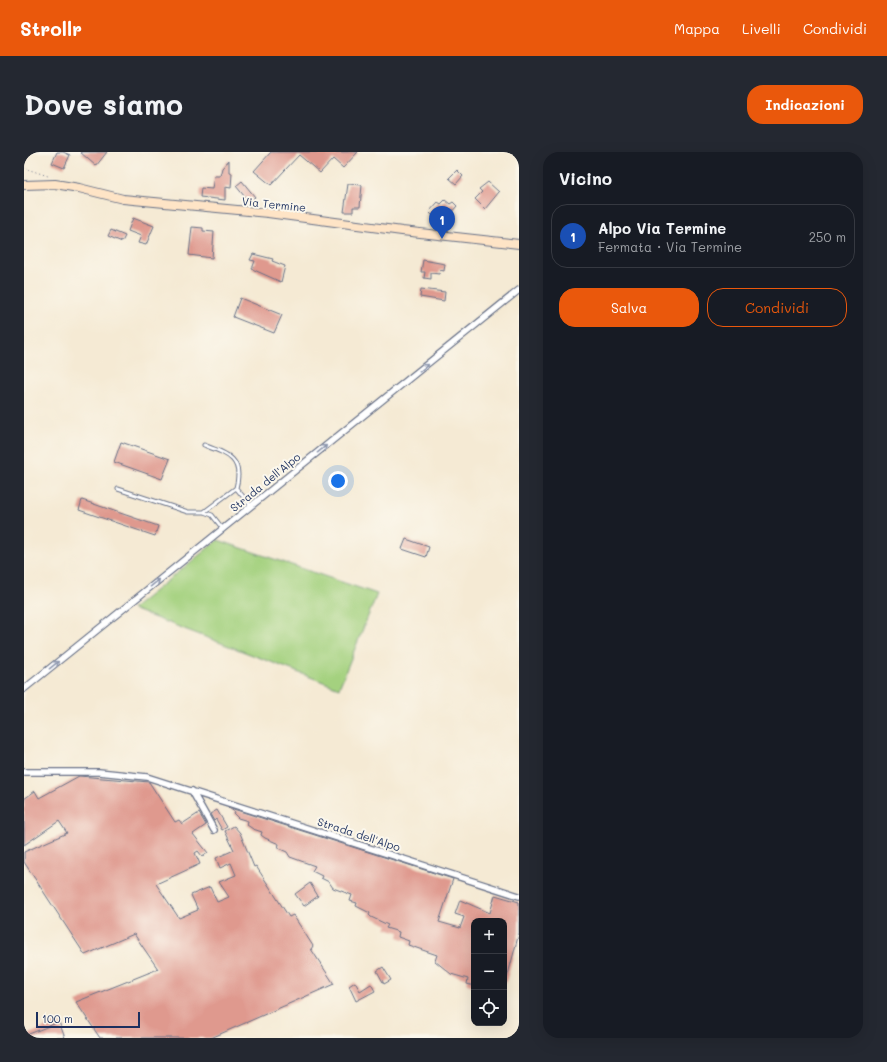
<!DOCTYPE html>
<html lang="it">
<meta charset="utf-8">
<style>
:root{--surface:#171b24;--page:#242831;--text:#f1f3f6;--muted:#9ea1a6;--line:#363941;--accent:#ea580c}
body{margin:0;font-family:Mali,sans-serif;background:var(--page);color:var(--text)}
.controls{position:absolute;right:12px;bottom:12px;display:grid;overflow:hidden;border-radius:8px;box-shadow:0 4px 16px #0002}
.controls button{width:36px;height:36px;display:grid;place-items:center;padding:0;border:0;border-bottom:1px solid var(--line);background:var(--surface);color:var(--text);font:20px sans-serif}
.scale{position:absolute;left:12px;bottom:10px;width:104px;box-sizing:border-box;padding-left:4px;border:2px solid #1b2f5e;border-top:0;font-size:11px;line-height:14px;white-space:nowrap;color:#1b2f5e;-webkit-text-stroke:3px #fbf7ec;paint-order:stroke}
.you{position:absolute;left:314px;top:329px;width:14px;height:14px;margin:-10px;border:3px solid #fff;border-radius:50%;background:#1a73e8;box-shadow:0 0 0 6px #1a73e833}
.badge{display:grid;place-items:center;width:26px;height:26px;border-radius:50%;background:var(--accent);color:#fff;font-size:13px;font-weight:700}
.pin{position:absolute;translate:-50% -33px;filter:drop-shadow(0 1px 2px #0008)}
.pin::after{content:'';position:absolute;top:21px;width:14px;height:12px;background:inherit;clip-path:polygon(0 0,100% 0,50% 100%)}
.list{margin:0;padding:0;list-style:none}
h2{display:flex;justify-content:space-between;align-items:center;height:52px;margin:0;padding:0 16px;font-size:17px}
h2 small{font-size:13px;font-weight:400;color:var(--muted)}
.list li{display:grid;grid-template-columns:26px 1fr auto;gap:12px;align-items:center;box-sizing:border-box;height:64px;margin:0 8px 8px;padding:0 8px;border:1px solid var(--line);border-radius:16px}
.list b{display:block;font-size:15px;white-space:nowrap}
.list p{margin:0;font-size:13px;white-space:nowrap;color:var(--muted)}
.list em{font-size:13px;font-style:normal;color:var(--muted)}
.actions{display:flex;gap:8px;padding:12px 16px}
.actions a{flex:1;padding:9px 0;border:1px solid var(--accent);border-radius:16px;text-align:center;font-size:14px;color:var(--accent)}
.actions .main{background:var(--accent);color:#fff}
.icon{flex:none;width:22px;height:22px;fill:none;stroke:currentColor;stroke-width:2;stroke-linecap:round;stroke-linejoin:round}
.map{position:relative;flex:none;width:495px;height:886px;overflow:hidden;border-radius:16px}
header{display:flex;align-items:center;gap:24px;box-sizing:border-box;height:56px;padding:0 20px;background:var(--accent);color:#fff}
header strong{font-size:19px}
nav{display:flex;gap:22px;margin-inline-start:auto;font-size:14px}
.intro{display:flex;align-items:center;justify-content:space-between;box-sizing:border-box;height:96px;padding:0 24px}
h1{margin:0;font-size:28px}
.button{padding:10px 18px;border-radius:16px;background:var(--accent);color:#fff;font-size:14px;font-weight:700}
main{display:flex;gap:24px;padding:0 24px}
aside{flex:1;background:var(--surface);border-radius:16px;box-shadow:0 4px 16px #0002}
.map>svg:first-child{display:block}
.green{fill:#a4d17f;stroke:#60806e}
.building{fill:#df998e}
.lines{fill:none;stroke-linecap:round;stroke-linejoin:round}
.lane-casing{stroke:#677087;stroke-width:5}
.street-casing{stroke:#677087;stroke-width:8}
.secondary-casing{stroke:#677087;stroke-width:10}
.path{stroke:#677087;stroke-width:1;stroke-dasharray:1 3;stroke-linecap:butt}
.lane{stroke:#fff;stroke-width:3}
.street{stroke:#fff;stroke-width:5.5}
.secondary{stroke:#fee4c6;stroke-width:8}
.oneway{stroke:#8d97ae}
.labels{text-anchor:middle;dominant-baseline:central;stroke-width:4;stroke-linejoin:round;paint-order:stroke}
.street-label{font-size:11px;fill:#1b2f5e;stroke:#fbf7ec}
</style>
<header>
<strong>Strollr</strong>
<nav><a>Mappa</a><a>Livelli</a><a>Condividi</a></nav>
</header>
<div class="intro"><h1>Dove siamo</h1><a class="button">Indicazioni</a></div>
<main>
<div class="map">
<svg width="495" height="886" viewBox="0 0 495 886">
<rect width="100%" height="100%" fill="#fbf7ec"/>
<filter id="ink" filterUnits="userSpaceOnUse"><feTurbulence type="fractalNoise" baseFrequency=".025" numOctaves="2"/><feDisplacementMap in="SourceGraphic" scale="8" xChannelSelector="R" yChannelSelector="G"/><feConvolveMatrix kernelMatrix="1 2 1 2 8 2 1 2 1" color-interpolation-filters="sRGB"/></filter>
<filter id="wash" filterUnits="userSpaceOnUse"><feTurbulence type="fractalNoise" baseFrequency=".012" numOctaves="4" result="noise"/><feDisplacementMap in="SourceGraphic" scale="16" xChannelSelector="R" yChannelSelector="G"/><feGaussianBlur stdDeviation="0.9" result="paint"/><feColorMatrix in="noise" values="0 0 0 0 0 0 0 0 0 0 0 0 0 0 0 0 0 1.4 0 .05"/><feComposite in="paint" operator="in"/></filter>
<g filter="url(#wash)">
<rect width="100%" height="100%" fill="#f5ead4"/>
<path class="green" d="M194 388 353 442 315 536 108 457Z"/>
<g id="blocks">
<path class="building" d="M33 0H39L46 3 40 16 28 11Z
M56 0H83L72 14Z
M247 0H334L319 16 309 7 296 21 275 3 247 33 230 19Z
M205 8V20L208 21 207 36 201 35V48L176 45 177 36 188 37 190 24H196L198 16Z
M433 18 439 24 432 32 425 26Z
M218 29 231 45 225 50 212 34Z
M464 30 475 40 461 57 451 47 458 40 455 37Z
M324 32 338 33 336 55H329V60H320Z
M421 48 426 52 429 50 433 54 426 62 424 59 414 69 405 60 414 50 417 52Z
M109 66 130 74 122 93 114 91 117 84 104 79Z
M168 75 179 76V79L190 80 188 106 165 103Z
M87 78 101 84 98 90 84 84Z
M229 102 249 107 248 109 261 114 257 130 228 117 231 109 226 108Z
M399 108 421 112 420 119 416 118 415 122 407 121V127L400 126 401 120H397Z
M397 137 421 140 420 149 396 145Z
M216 146 258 163 250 181 209 165Z
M97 290 146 307 138 327 90 310Z
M58 348 134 374 131 384 55 358Z
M382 387 405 395 402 405 378 397Z
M55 624 125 630 151 670 155 668 158 672 175 661 182 673 169 682 184 701 178 704 174 699 171 701 176 712 132 732 155 766 174 758 167 743 186 735 193 750 205 745 195 730 212 723 207 711 196 716 192 706 210 698 201 679 210 674 216 681 230 715 232 714 265 765 269 763 289 794 287 797 310 832 187 886H76L52 850 134 817 110 782 61 803 0 710V700L43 681 35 669 0 693V647L11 639 15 646Z
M203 655 429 727 415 770 436 776 440 765 431 762 436 748 466 761 471 743 495 750V781L482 830H480V769H450V834L443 832 444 827 427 822 411 809 413 803 384 793 385 789 374 785 375 780 362 776 364 773 347 765 345 763 346 761 332 754 333 751 326 749 328 743 309 736 305 730 297 726 298 724 288 719 291 714 266 705 263 700 254 696 255 692 241 686 237 683 238 680 229 677 223 673 224 669 214 666 210 662 211 660Z
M193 658 203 675 198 678 192 667 190 669 186 662Z
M286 731 294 744 280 754 271 742Z
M359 815 367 828 360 832 353 819Z
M331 830 336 839 347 832 351 839 332 849 325 834Z
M35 870 41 886H0V884Z"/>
</g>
</g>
<g filter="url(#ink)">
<use href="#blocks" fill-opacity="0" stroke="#677087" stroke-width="1"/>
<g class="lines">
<defs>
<path id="lane" d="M180 293C204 302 220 307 212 336L227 354
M94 337 164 360H180L188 363 199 377
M180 360 212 336"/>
<path id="street" d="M0 537 495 138
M0 620H75L123 625 495 744
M168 639 190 678"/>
<path id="secondary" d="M0 33 31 32 55 36 99 47 244 61 378 79 495 92"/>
</defs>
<use href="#lane" class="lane-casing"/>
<use href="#street" class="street-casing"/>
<use href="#secondary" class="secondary-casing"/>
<path class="path" d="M0 16 24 24"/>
<use href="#lane" class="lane"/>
<use href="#street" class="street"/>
<use href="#secondary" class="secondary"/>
</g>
<defs><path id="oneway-shaft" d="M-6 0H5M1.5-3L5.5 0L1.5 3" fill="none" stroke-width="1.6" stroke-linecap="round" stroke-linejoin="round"/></defs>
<g class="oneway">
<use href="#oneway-shaft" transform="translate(400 216) rotate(-39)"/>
<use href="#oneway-shaft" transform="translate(298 297) rotate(-39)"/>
<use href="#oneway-shaft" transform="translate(131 431) rotate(-39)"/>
<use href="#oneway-shaft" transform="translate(30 513) rotate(-39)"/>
</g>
</g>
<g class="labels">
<g class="street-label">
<text transform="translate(250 52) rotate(6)">Via Termine</text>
<text transform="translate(241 330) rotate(-39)">Strada dell'Alpo</text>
<text transform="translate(335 682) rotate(18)">Strada dell'Alpo</text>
</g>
</g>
</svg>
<div class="controls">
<button>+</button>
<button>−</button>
<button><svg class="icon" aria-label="locate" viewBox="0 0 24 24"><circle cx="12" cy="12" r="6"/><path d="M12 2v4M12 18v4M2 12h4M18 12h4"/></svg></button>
</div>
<div class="scale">100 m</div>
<div class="you"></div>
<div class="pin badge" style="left:418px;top:87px;background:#1a4fb4">1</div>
</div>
<aside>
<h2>Vicino<small></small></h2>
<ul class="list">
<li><span class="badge" style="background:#1a4fb4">1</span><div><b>Alpo Via Termine</b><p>Fermata · Via Termine</p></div><em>250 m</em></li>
</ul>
<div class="actions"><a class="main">Salva</a><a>Condividi</a></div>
</aside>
</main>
